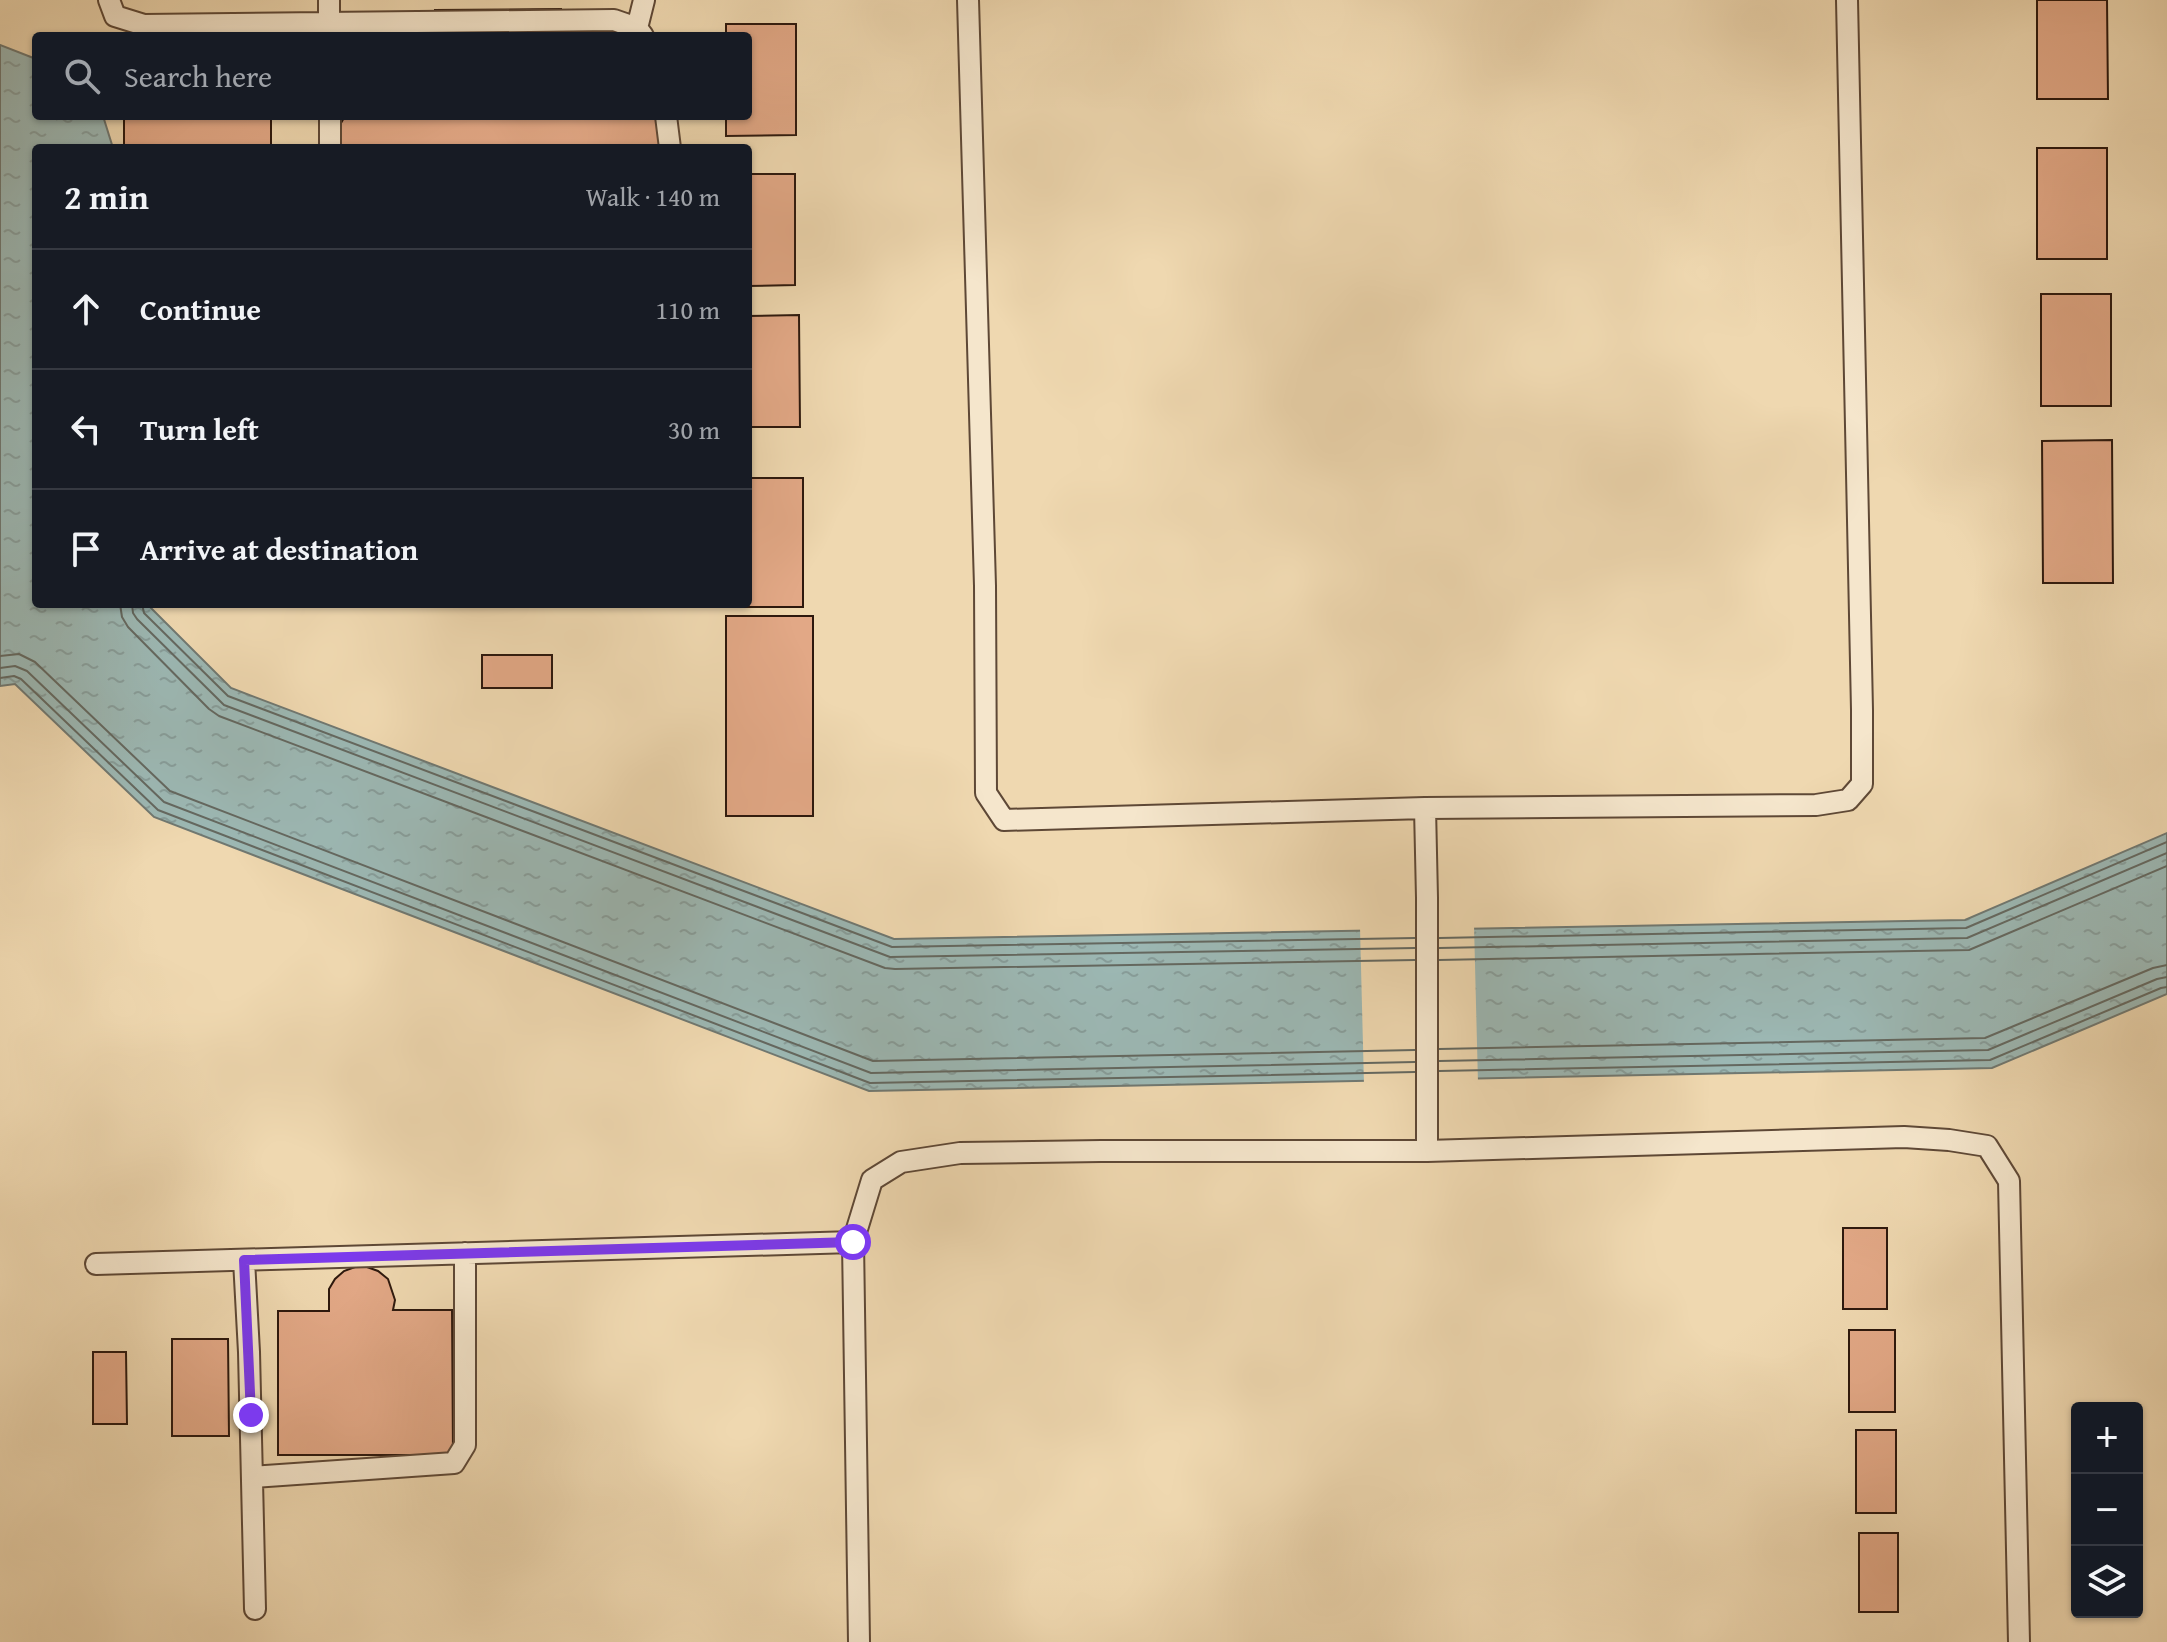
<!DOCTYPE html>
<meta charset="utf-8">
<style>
:root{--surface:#171b24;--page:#20242c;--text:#f1f3f6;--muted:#9ea1a6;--line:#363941}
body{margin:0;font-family:"Gentium Book Plus",serif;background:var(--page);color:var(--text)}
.controls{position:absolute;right:24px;bottom:24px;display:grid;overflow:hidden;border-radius:8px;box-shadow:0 2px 6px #0004}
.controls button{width:72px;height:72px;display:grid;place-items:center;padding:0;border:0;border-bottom:2px solid var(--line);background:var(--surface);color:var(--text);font:40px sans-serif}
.stop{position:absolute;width:24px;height:24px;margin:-18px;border:6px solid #7c3aed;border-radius:50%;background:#fff}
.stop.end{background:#7c3aed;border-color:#fff;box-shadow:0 2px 8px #0008}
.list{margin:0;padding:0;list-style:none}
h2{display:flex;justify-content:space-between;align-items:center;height:104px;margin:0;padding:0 32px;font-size:34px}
h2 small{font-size:26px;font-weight:400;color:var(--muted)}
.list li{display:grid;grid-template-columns:52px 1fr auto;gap:24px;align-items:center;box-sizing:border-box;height:120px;padding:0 32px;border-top:2px solid var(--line)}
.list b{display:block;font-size:30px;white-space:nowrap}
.list em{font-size:26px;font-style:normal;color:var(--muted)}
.icon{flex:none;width:44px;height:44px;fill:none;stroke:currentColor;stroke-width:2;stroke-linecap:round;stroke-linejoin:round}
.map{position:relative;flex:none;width:2167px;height:1642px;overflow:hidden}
.search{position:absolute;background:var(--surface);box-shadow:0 2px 6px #0004;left:32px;top:32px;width:720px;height:88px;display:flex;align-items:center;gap:20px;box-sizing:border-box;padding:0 28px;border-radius:8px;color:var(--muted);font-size:30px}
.panel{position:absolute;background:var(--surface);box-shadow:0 2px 6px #0004;left:32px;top:144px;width:720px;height:464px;border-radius:8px}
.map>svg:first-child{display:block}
.water{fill:url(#water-ripples);stroke:#707871;stroke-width:2}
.pier{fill:#efd8b0}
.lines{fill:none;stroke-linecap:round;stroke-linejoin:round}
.shore{stroke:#646860;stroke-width:2}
.building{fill:#e2a886;stroke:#2d180d;stroke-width:2}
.service-casing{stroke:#5e4836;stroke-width:24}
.service{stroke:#f5e6cc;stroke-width:20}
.route{stroke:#7c3aed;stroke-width:10}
</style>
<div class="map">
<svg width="2167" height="1642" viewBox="0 0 2167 1642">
<defs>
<pattern id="water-ripples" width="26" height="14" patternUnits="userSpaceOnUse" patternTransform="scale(2)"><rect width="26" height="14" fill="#9cb8b4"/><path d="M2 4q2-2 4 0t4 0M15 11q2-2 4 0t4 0" fill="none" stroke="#879d9a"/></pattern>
</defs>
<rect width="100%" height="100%" fill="#efd8b0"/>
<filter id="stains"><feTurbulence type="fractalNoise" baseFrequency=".0025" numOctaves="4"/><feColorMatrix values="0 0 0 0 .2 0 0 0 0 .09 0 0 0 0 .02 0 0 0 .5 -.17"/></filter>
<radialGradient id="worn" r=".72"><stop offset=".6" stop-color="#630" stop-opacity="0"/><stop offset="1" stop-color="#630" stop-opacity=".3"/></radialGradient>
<path class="water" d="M0 45 36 59V116H103L113 148H36V604H147L231 688 894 939 1965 920 2167 833V994L1992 1068 869 1091 154 817 15 684 0 686Z"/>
<path class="pier" d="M1474 925 1478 1083 1364 1085 1360 927Z"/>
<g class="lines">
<path class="shore" d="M120 604 122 617 128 627 209 709 219 716 885 968 895 969 1415 960
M132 604 133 613 137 619 224 705 890 957 1415 948
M142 604 144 613 228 696 892 947 1415 938
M0 656 19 654 35 662 170 791 873 1061 1415 1050
M0 668 15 666 27 671 164 802 871 1073 1415 1062
M0 678 14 676 21 679 158 810 870 1083 1415 1072
M1439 938 1966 928 2167 842
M1439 948 1967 938 2167 853
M1439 960 1969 950 2167 866
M1439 1049 1985 1038 2153 968 2167 965
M1439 1061 1988 1050 2157 979 2167 977
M1439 1071 1990 1060 2161 988 2167 987"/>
</g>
<path class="building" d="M2037 0H2107L2108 99H2037Z
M561 9V36H435V10Z
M726 24H796V135L726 136V116H748V36H726Z
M124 116H271V148H124Z
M345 116H657L660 148H339L341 123Z
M2037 148H2107V259H2037Z
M748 174H795V285L748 286Z
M2041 294H2111V406H2041Z
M799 315 800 427H748V316Z
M2112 440 2113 583H2043L2042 441Z
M748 478H803V607H733V604H748Z
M726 616H813V816H726Z
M482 655H552V688H482Z
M1843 1228H1887V1309H1843Z
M355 1267H367L378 1271 388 1279 395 1300 393 1310H452L453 1455H278V1311H329V1289L335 1279 344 1271Z
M1849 1330H1895V1412H1849Z
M172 1339H228L229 1436H172Z
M93 1352H126L127 1424H93Z
M1856 1430H1896V1513H1856Z
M1859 1533H1898V1612H1859Z"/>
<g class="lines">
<defs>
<path id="service" d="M109 0 115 16 144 25 614 20 637 28 643 36
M329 0V36
M968 0 985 586 986 793 1004 820 1425 808 1816 805 1848 800 1862 784V710L1847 0
M637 28 644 0
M330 116V148
M666 116 670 148
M1425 808 1427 898V1151
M244 1260 249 1352 255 1609
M96 1264 853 1242
M252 1477 454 1463 465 1445V1253
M859 1642 853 1242 872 1180 901 1162 960 1153 1101 1151H1427L1904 1137 1949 1140 1987 1146 2009 1181 2019 1642"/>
</defs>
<use href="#service" class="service-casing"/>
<use href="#service" class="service"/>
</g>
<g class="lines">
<path class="route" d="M251 1415 244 1260 853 1242"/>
</g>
<rect width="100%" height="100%" filter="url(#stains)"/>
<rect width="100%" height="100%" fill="url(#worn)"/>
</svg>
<div class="controls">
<button>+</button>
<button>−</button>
<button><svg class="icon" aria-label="layers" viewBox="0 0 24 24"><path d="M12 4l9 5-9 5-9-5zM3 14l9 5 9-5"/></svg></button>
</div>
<div class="stop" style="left:853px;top:1242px"></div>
<div class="stop end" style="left:251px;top:1415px"></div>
<div class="search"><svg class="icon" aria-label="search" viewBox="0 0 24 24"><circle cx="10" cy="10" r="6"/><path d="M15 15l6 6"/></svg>Search here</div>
<section class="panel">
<h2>2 min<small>Walk · 140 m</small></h2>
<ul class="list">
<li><svg class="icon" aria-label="ahead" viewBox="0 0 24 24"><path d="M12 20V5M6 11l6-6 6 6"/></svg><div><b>Continue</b></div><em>110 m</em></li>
<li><svg class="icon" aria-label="left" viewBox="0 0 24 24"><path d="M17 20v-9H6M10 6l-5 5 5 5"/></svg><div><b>Turn left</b></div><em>30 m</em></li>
<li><svg class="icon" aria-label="arrive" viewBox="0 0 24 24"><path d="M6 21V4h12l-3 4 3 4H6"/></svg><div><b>Arrive at destination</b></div></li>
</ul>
</section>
</div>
